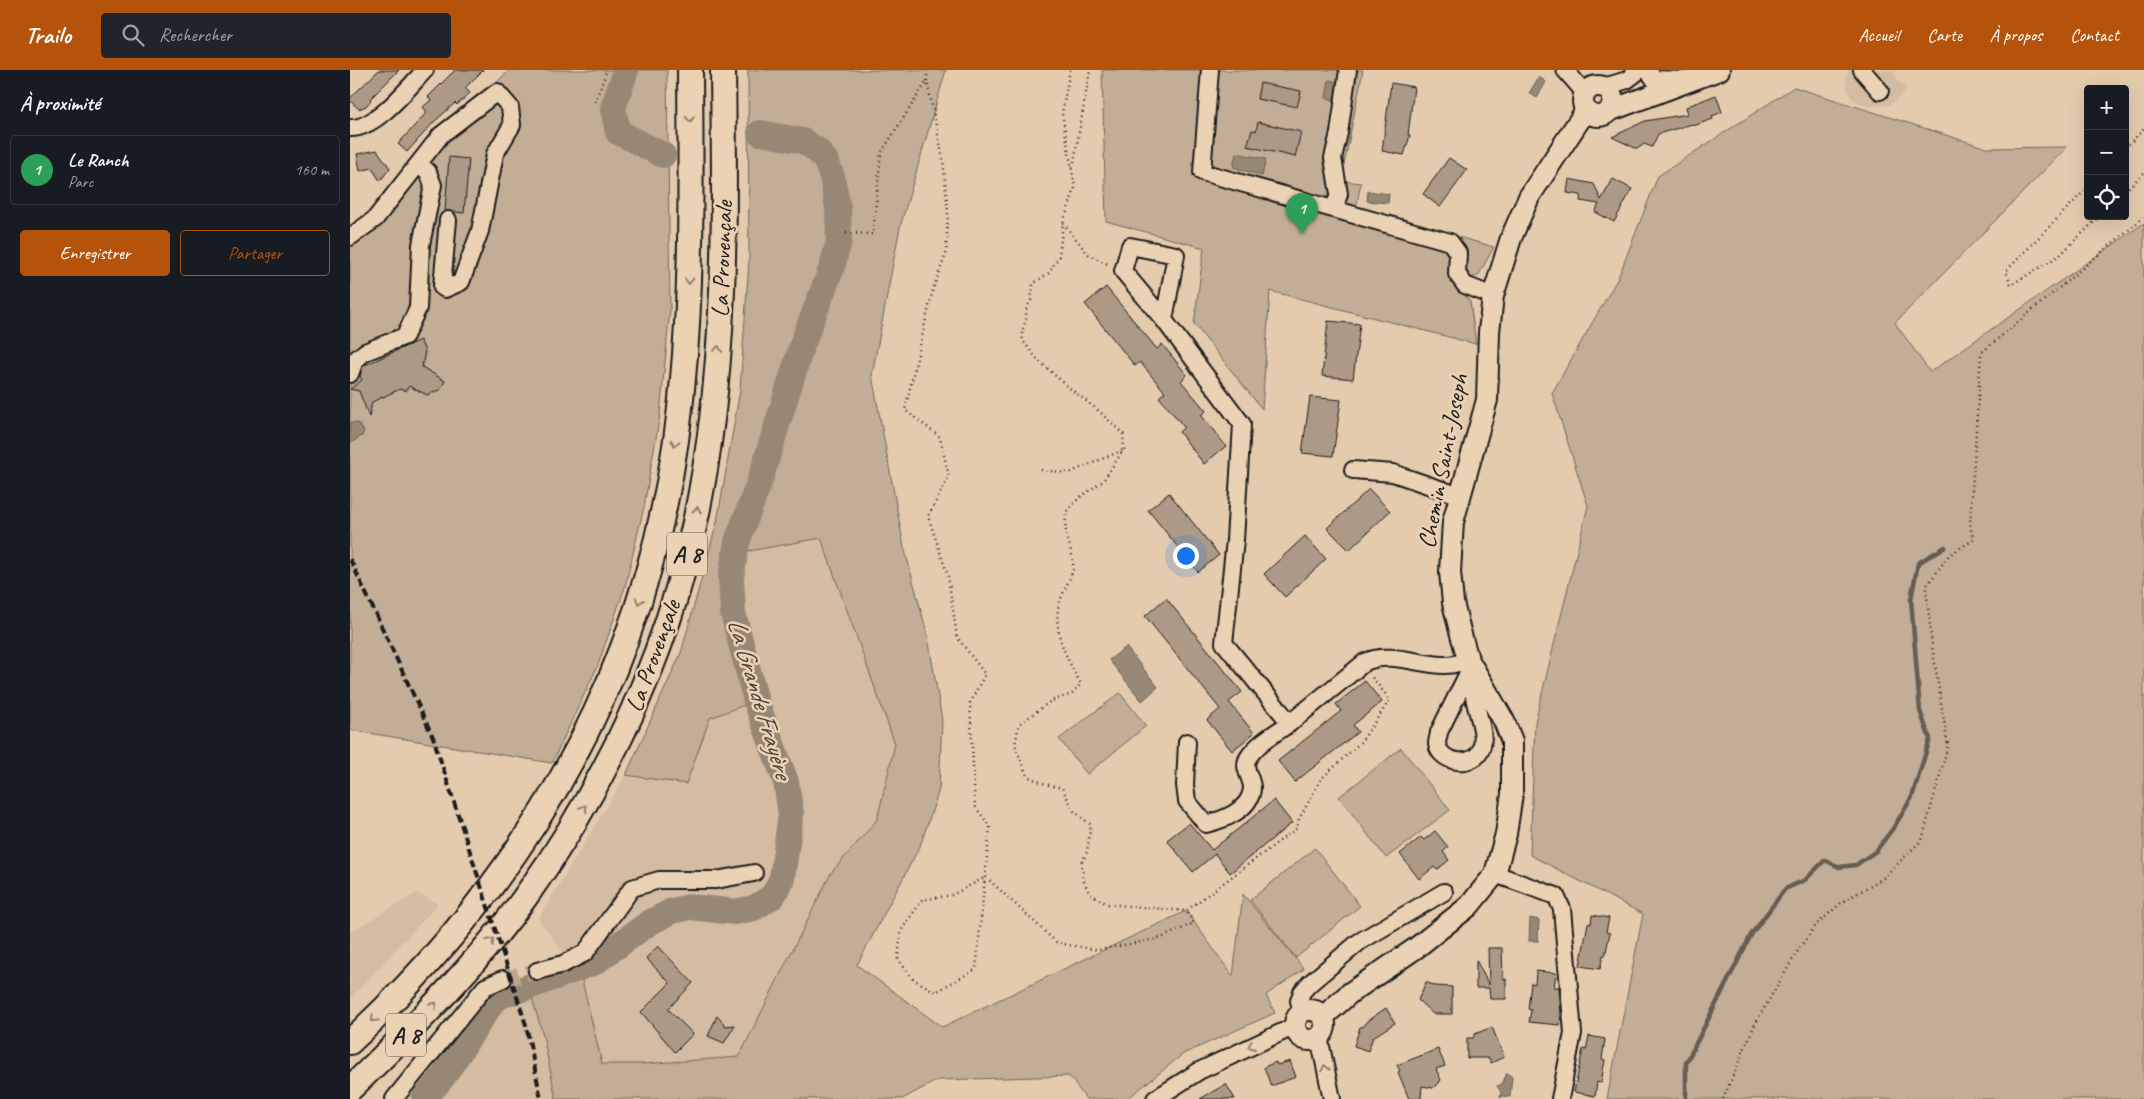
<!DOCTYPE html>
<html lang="fr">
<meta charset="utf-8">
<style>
:root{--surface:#171b24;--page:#20242c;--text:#f1f3f6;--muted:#9ea1a6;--line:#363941;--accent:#b45309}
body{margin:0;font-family:Caveat,sans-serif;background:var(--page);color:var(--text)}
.controls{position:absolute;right:15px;top:15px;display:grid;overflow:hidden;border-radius:5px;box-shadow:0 5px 20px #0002}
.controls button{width:45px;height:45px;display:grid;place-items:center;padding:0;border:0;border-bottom:1px solid var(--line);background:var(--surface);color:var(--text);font:25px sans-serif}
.you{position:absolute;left:835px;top:485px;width:18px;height:18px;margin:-12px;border:4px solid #fff;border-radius:50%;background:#1a73e8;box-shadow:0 0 0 8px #1a73e833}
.badge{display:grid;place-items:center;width:32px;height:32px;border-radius:50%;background:var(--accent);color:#fff;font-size:16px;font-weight:700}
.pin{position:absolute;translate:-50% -41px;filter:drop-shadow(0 1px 2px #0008)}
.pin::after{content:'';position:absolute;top:26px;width:18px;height:15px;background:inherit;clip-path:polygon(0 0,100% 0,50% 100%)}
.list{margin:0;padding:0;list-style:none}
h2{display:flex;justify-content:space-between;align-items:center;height:65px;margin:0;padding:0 20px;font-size:21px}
h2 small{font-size:16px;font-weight:400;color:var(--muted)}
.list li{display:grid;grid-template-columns:32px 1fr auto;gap:15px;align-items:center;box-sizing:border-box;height:70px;margin:0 10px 10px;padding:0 10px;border:1px solid var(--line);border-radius:5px}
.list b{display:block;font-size:19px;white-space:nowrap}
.list p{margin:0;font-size:16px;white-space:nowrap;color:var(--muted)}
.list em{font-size:16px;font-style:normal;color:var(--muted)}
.actions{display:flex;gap:10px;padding:15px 20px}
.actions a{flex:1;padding:11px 0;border:1px solid var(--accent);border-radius:5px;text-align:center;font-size:18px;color:var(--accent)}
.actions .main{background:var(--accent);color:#fff}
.icon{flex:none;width:28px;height:28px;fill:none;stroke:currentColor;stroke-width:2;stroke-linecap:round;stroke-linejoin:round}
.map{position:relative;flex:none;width:1794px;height:1029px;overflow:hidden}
header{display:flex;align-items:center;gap:30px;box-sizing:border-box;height:70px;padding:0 25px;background:var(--accent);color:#fff}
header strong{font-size:24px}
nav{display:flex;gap:28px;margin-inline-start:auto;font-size:18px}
.search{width:350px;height:45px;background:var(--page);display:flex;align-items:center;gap:12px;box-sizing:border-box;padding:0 18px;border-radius:5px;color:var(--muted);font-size:19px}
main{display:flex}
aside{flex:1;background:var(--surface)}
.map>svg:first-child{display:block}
.built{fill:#d3bca2}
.green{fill:#c2ae96;stroke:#6f6559}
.water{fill:#978876;stroke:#665d52}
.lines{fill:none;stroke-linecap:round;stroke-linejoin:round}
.stream{stroke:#665d52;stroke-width:4.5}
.river{stroke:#978876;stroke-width:26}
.building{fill:#ac9a86;stroke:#1c1c1c}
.minor-tunnel{stroke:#bca891;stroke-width:16;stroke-dasharray:16 8;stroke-linecap:butt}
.minor-casing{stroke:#1c1c1c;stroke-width:20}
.major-casing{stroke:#1c1c1c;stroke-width:24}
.highway-casing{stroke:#1c1c1c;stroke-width:28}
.path{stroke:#1c1c1c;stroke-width:2.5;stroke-dasharray:1 4;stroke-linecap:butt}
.minor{stroke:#ecd2b4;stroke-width:16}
.major{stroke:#ecd2b4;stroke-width:20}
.highway{stroke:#ecd2b4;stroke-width:24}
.rail{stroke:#1c1c1c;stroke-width:4;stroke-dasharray:8 4;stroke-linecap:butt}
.oneway{stroke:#8e8070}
.labels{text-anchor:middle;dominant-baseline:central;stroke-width:5;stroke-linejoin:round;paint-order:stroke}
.shield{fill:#ecd2b4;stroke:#5a534a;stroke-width:1}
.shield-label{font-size:24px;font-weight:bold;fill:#1c1c1c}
.street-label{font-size:25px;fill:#1c1c1c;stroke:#ecd2b4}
.water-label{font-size:26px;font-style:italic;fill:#47423c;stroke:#ecd2b4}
</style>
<header>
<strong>Trailo</strong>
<div class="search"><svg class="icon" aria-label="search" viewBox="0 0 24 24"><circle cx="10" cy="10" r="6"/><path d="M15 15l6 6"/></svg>Rechercher</div>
<nav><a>Accueil</a><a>Carte</a><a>À propos</a><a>Contact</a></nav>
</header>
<main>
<aside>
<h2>À proximité<small></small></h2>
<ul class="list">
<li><span class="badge" style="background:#2e9e5b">1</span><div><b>Le Ranch</b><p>Parc</p></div><em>160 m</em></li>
</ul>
<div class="actions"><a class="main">Enregistrer</a><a>Partager</a></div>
</aside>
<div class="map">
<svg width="1794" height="1029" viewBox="0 0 1794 1029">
<rect width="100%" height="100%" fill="#e4cbae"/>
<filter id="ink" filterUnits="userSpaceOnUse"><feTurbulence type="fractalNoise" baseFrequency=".02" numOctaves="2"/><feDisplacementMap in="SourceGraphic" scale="10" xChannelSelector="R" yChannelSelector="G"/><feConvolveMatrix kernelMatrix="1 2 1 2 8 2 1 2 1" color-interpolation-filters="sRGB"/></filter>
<g filter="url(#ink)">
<path class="built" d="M1499 0H1544L1547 9 1557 19 1542 34 1523 37 1512 35 1502 29 1497 19 1496 7Z
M471 468 545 674 527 750 481 803 389 987 293 994H252L231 906 188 849 276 705 336 714 360 648 400 633 384 521 393 482Z
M67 823 88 834 0 929V862Z
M181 925 193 965 206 1029H57L120 953 156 934Z"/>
<path class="green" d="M159 0H317L320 239 310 345 294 437 275 517 248 595 202 693 0 660V161Z
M398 0H596L550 157 522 305 554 477 578 567 592 650 589 720 570 776 507 895 592 957 836 841 883 906 893 824 954 899 916 925 925 943 833 984 777 1029H736L719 1006 588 1010 552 1029H206L193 965 181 925 231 906 252 994H293L389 987 481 803 527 750 545 674 471 468 393 482 384 521 400 633 360 648 336 714 276 705 331 583 367 452 390 320 399 191Z
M752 0H1013L993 100 995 111 1011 113 1006 138 1144 177 1128 206 1118 208 1112 221 1120 232 1126 274 920 221 912 339 844 254 854 178 756 151Z
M1444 17 1637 78 1717 77 1545 253 1580 302 1794 153V1029H1257L1293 844 1180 785 1185 652 1238 436 1202 323 1268 208 1308 106Z
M770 623 796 656 737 704 709 669Z
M1051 678 1100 740 1036 788 989 727Z
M965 778 1010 836 946 888 900 830Z"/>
<path class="water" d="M1189 7 1196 12 1187 28 1179 23Z
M979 10 987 12 984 30 976 28Z
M886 83 916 89 912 106 883 97Z
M1018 121 1039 124 1038 133 1017 131Z
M4 352 9 354 14 361 12 366 0 373V354Z
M776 577 808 617 792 631 759 590Z
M1180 848 1189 850 1188 871H1179Z
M1157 1003 1162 1007 1160 1027 1153 1026 1150 1028 1151 1022 1147 1016 1152 1014Z"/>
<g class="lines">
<path class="stream" d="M1336 1029V993L1401 865 1435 819 1455 810 1475 790 1489 797 1506 795 1526 781 1544 757 1562 727 1580 669 1570 641 1561 529 1568 493 1595 477"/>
<path class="river" d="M276 0 263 38 268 62 313 85
M74 1029 93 1007 143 931 154 924 173 919 245 892 299 853 322 841 340 837 385 842 404 838 423 826 432 808 441 744 436 712 406 631 383 543 381 508 387 472 410 410 452 275 482 197 489 171 488 138 482 107 476 91 467 80 453 71 410 63"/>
</g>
<path class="building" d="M29 0H49L20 29 21 30 16 36 9 39 0 31V28Z
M105 0H133L115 18 120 23 107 35 105 33 84 52 57 82 48 74 77 42 73 37 81 30 78 27Z
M910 13 951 21 947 37 907 29Z
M1041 13 1064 17 1058 65H1060L1054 85 1032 81Z
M1366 25 1372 42 1362 46 1363 49 1343 56 1342 54 1308 64 1302 77 1294 74 1287 79 1262 67 1295 51 1338 44 1336 37Z
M908 52 951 62 945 87 897 76 902 60 906 61Z
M27 80 40 98 30 111 22 98 10 101 7 84Z
M99 87 119 89 114 143 95 141Z
M1099 88 1117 100 1090 137 1073 124Z
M1219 109 1244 114 1251 130 1263 109 1282 119 1264 152 1245 142 1249 134 1230 131 1231 125 1217 123Z
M756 217 807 279 812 274 837 305 831 311 856 341 851 345 876 376 854 394 829 362 834 357 809 327 815 322 790 292 785 296 735 234Z
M978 251 1010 254 1003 309 972 306Z
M70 270 75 281 72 297 95 311 90 320 77 325 59 316 55 321 50 319 22 332 19 347 9 321 0 319 12 310 10 306 13 296Z
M960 327 991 330 983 386 952 383Z
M1019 419 1040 441 999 480 977 458Z
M819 423 869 485 848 502 798 440Z
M955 466 976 489 935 527 914 504Z
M816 528 892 622 879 632 904 663 882 681 857 650 870 639 795 546Z
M1015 611 1032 632 1003 655 1008 662 945 712 928 691 991 641 986 634Z
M924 730 942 753 880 803 865 784 843 802 817 770 839 753 862 780Z
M1085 761 1098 777 1093 782 1099 790 1087 800 1084 797 1069 809 1050 784 1071 767 1074 770Z
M1242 845 1259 848 1256 862 1260 863 1255 886 1253 885 1250 899 1230 896 1238 853 1241 854Z
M308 876 343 913 318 939 343 964 325 982 291 942 320 913 296 888Z
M1138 878H1152L1153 909H1156V929H1140L1139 918H1126V890L1139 915Z
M1186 901 1206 903 1204 917H1209L1211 944 1210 955 1179 952 1181 940 1178 939 1181 913 1185 914Z
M1076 912 1085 916 1102 917V944H1083L1068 930Z
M1036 938 1045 953 1023 967 1018 981 1004 976 1010 957H1012L1017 951Z
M367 946 376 956 385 955 374 973 358 966Z
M1142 957 1154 987 1141 993 1139 988H1117V968H1123L1125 964Z
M1239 966 1255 969 1252 989 1255 990 1251 1013 1247 1012 1245 1026 1224 1022 1233 979 1236 980Z
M1088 979 1095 996 1086 999 1091 1010 1083 1018 1072 1016 1071 1029H1059L1048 1002 1050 1001 1047 995Z
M940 991 946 1007 921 1016 914 997 926 992 927 995Z
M876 1014 885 1029H850Z"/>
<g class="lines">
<path class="minor-tunnel" d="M153 909 187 901"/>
<defs>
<path id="minor" d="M860 0 852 102 1100 172 1108 183 1107 204 1115 215 1143 226
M1215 0 1235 23
M1298 0 1304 9 1336 10
M1512 0 1530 21
M1254 17 1277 10 1290 0
M0 58C26 59 58 18 75 0
M984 139 989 124 983 88 989 63 998 0
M0 167 25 149 91 65 147 22 160 37 162 55 145 84 130 161 111 212 95 219 92 217 98 150
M814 250 826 185 780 176 773 201 814 250 892 354 885 470 874 573 940 653 1015 592C1047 577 1089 607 1118 589
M0 304 5 290 15 282 55 266 68 238 71 175 83 115 78 102 69 93
M1003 400 1043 403 1110 426
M1122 595C1122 606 1122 616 1124 626 1126 642 1137 664 1131 679 1125 698 1090 694 1087 674 1087 670 1089 665 1089 662Z
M837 672 835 715 837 731 856 754C873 750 901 740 902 718 902 708 892 698 898 688 907 673 926 663 940 653
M1145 804 1206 826 1212 839 1223 963 1210 1029
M187 901 213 894 235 883 282 818 309 810H366L404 803
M953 942 949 931 952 922 959 914 1009 872 1094 822
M969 967 982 1029
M44 1029 135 917 153 909
M805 1029 849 1001 945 956"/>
<path id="major" d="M1233 31a15 15 0 1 1 30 0a15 15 0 1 1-30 0Z
M1259 41 1369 0
M945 955a15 15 0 1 1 30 0a15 15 0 1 1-30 0Z
M973 947 1000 923 1066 878 1119 836 1145 804 1156 764 1162 724V671L1154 651 1118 589 1110 561 1103 533 1100 502 1103 452 1137 330 1139 262 1143 226 1161 168 1179 127 1236 40"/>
<path id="highway" d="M0 972C176 809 292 610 326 370 343 248 341 124 340 0
M0 1019C62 959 125 897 176 826 255 715 314 591 344 457 377 307 375 153 373 0"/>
</defs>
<use href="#minor" class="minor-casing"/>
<use href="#major" class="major-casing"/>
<use href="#highway" class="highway-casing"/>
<path class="path" d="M577 0V11L593 89 598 142 596 184 583 219 555 340 590 367 599 407 578 446 598 506 607 567 635 604 620 633 625 736 640 757 626 899 586 922 563 909 548 889 551 861 572 830 602 825 636 807
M720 0 712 43 725 118 713 153 709 186 699 203 683 214 681 230 676 240V249L672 262 673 271 688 290 717 316 749 341 773 364 774 379 753 411 730 427 716 442C716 448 715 455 716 461 718 474 724 485 723 499 722 506 713 522 710 531 701 561 717 589 731 614L722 624 701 631 669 654 665 675 677 706 695 714 712 718 724 741 741 755 737 782 732 792 733 809 739 823 757 834 836 841 947 758 949 749 971 709 1011 672 1040 630 1021 606
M245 32 257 0
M1775 78 1794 59
M723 97 740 0
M1738 117 1656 201 1661 215 1710 185 1750 146
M1775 121 1794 103
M713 153 738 184 759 195
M496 163 523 164 531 83 577 11
M691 400 719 403 773 380
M636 807 707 873 748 880 811 868 844 853 836 841
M1373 1029 1405 954 1447 882 1466 855 1491 833 1533 808 1572 770 1598 676 1582 576 1576 517 1599 485 1623 470 1620 453 1631 283 1794 147"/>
<use href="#minor" class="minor"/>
<use href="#major" class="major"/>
<use href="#highway" class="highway"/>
<path class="rail" d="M0 489 83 667 176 955 191 1029"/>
</g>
<defs><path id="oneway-chevron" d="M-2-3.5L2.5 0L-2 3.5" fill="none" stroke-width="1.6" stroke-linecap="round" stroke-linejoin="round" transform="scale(1.25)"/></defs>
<g class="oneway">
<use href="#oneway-chevron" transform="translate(340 49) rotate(89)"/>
<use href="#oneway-chevron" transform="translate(339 211) rotate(91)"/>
<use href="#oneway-chevron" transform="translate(368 279) rotate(-85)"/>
<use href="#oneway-chevron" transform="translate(325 373) rotate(99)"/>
<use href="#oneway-chevron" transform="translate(347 440) rotate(-80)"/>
<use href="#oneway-chevron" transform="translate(289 531) rotate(109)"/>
<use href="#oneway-chevron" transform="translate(234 738) rotate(-59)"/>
<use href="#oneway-chevron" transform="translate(141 871) rotate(-50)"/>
<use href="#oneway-chevron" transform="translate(84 935) rotate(-47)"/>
<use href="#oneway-chevron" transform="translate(24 949) rotate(134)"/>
<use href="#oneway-chevron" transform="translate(901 976) rotate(156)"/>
<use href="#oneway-chevron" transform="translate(975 998) rotate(-102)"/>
</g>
</g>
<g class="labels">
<g class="shield">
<rect x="317" y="462.5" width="40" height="43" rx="4"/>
<rect x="36" y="943.5" width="40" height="43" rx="4"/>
</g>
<g class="shield-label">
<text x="337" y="484">A 8</text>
<text x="56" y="965">A 8</text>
</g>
<g class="street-label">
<text transform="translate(372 189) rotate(-88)">La Provençale</text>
<text transform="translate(1093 391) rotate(-79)">Chemin Saint-Joseph</text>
<text transform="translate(303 586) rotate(-70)">La Provençale</text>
</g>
<g class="water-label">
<text transform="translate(410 628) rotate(73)">La Grande Frayère</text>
</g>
</g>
</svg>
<div class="controls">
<button>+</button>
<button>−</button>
<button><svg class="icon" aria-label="locate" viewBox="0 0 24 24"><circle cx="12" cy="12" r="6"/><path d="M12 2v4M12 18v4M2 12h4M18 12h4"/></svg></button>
</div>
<div class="you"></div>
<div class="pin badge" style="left:952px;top:164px;background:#2e9e5b">1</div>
</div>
</main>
